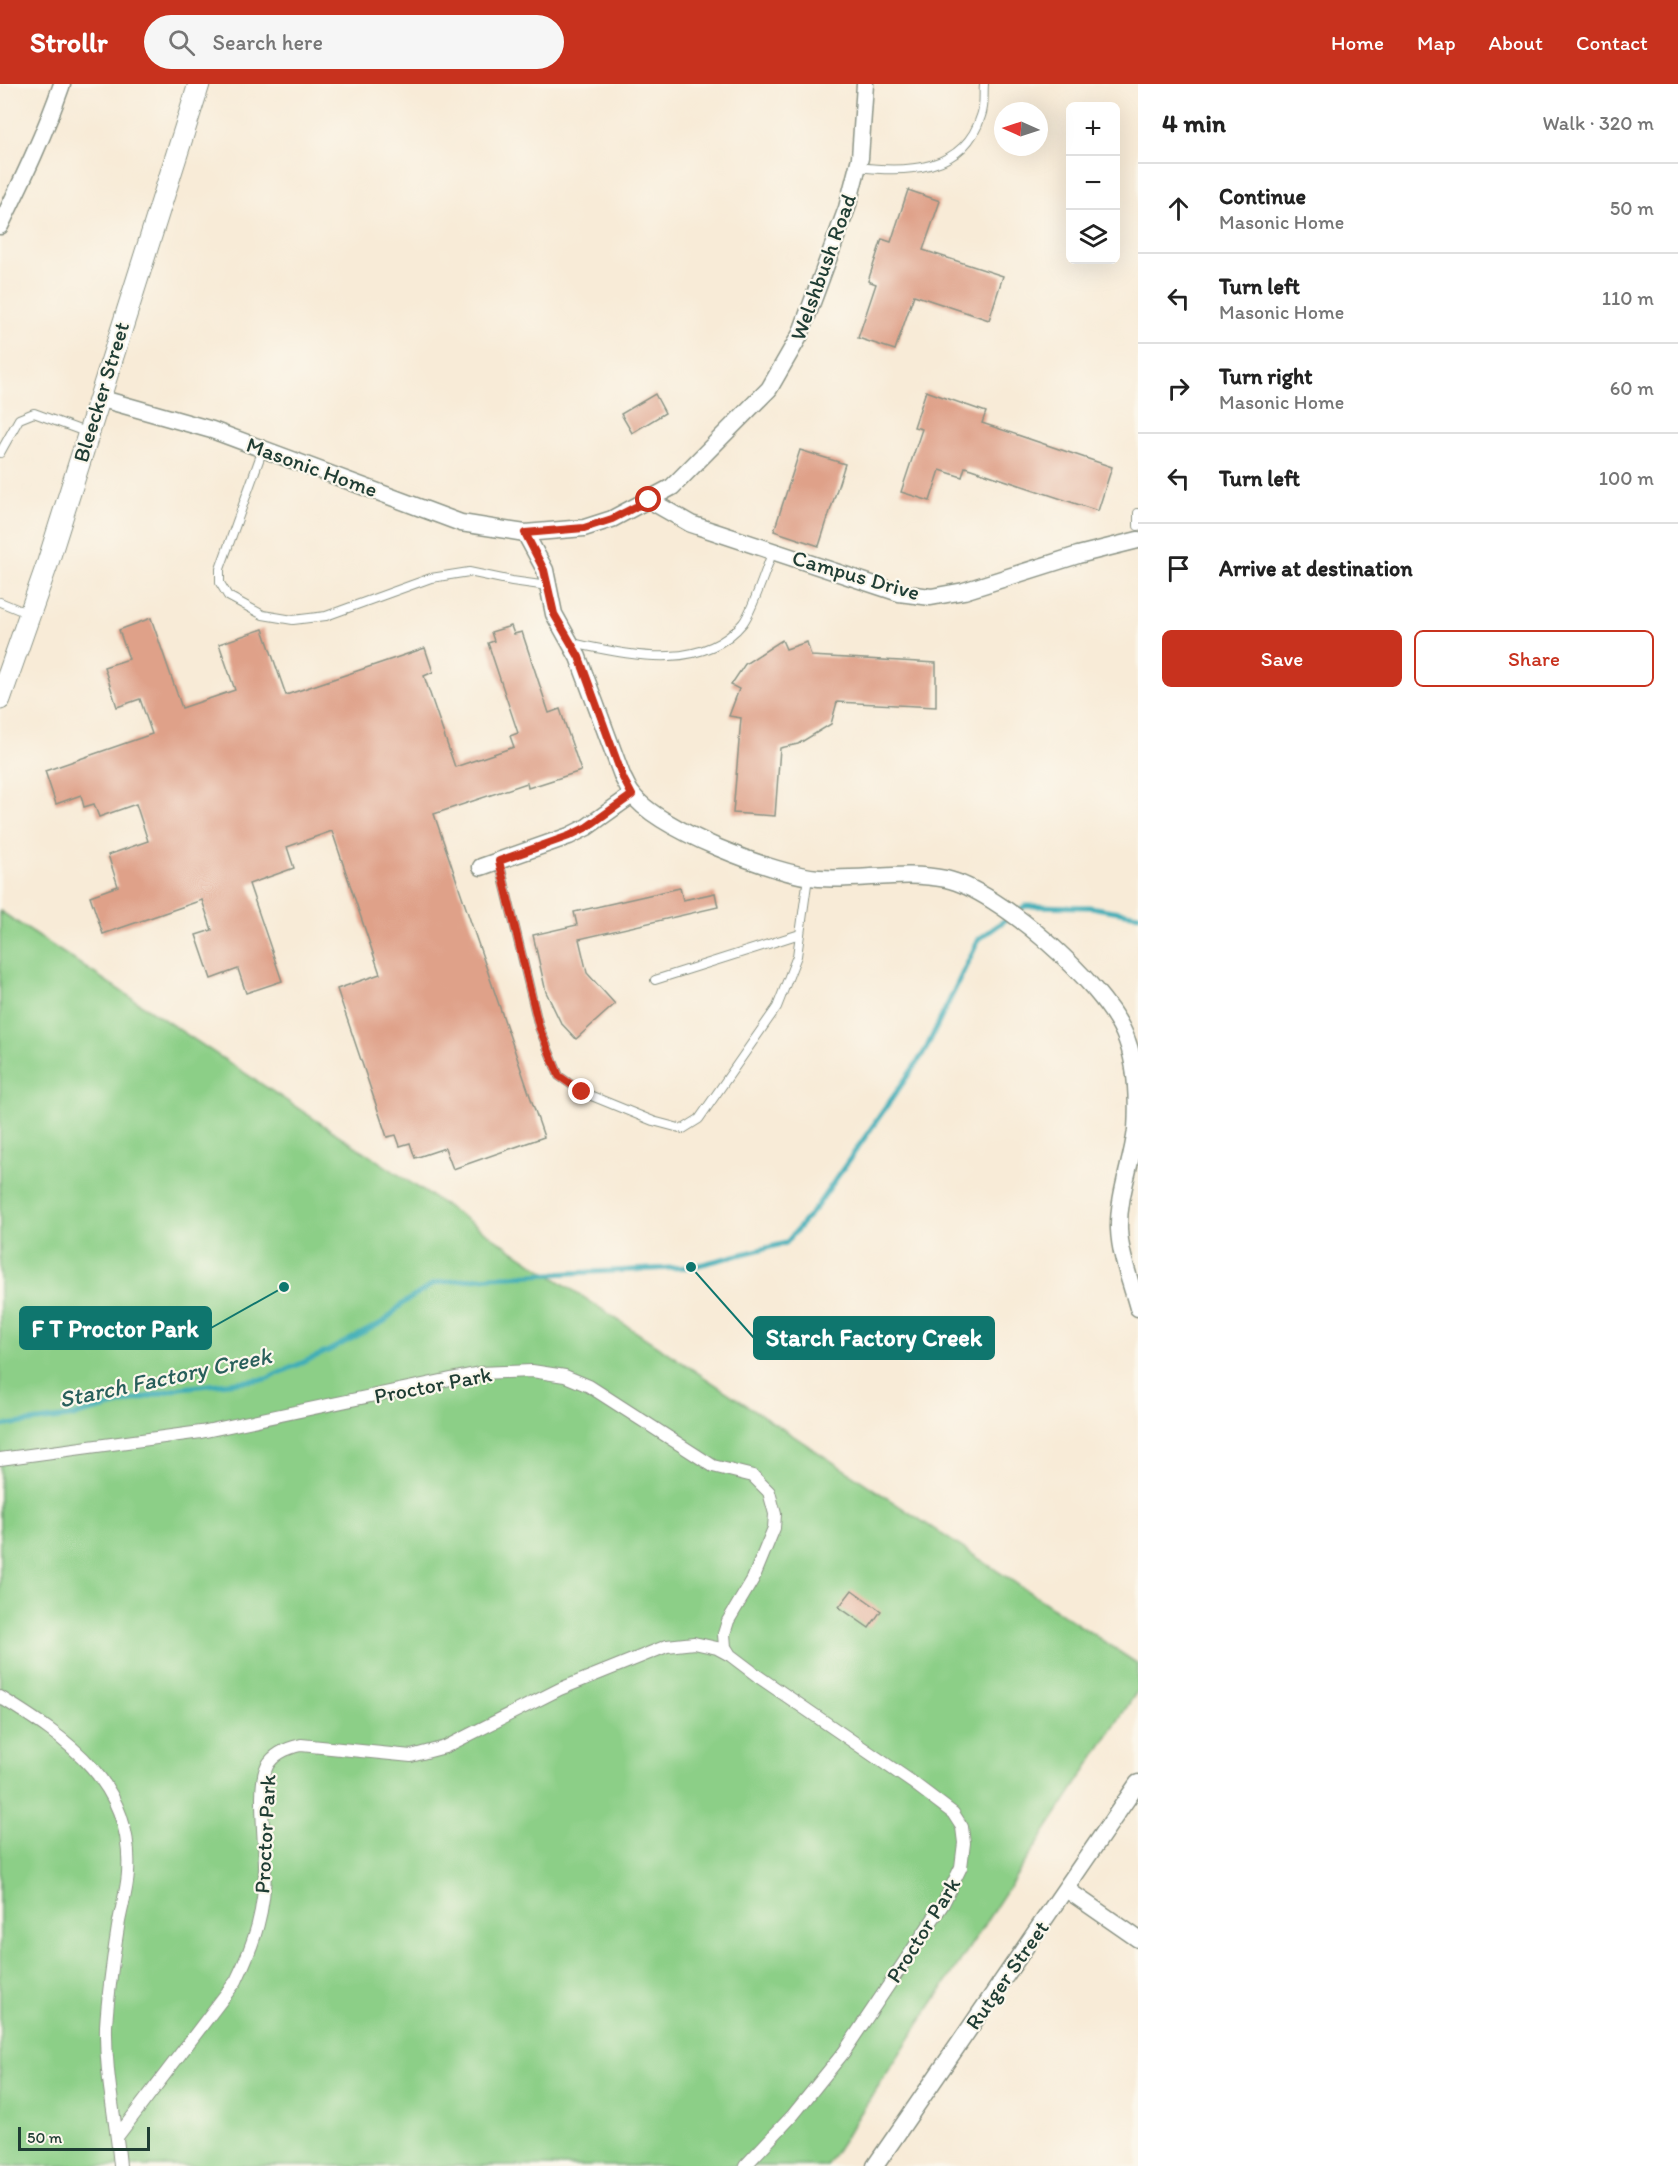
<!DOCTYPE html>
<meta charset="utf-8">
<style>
:root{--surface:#fff;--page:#f6f6f6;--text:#222;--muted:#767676;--line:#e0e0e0;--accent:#c8321e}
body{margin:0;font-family:Itim,sans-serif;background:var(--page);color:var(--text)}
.controls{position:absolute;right:18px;top:18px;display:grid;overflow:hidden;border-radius:9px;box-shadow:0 6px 24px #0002}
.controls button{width:54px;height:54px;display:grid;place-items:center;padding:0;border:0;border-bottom:2px solid var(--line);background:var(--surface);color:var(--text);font:30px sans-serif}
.compass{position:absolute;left:994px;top:18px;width:54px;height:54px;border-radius:50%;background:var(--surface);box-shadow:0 6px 24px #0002;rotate:273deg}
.scale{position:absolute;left:18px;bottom:15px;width:132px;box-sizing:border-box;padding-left:6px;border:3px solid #1f3d34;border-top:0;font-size:16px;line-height:21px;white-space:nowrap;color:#1f3d34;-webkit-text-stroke:4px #fbf7ec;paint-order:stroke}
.stop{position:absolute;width:18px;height:18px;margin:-14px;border:4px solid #c8321e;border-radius:50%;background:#fff}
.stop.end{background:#c8321e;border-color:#fff;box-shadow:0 2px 6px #0008}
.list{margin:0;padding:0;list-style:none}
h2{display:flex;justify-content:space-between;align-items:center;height:78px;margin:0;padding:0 24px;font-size:26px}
h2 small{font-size:20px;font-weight:400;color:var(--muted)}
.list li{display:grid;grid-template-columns:39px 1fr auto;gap:18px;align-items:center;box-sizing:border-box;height:90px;padding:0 24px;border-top:2px solid var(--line)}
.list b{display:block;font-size:22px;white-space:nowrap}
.list p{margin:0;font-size:20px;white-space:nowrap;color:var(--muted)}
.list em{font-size:20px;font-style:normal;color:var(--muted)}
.actions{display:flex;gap:12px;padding:18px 24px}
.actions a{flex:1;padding:14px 0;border:2px solid var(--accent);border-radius:9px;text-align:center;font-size:21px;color:var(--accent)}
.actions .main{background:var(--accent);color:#fff}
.icon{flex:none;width:33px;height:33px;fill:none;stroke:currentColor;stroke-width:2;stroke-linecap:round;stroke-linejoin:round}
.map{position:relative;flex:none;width:1138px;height:2082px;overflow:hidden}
header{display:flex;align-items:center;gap:36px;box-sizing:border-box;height:84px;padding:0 30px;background:var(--accent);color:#fff}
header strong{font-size:28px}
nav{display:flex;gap:33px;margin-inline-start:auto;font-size:21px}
.search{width:420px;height:54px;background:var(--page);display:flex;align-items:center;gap:15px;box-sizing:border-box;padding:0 21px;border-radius:33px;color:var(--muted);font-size:22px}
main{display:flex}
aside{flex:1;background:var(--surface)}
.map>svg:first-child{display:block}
.green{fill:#8ccf87;stroke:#56865e;stroke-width:1.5}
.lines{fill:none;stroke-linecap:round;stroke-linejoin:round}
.stream{stroke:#3dadb7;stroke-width:5}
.building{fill:#dfa189}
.service-casing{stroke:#8c9486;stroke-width:10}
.pedestrian-casing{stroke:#8c9486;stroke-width:14}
.minor-casing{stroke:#8c9486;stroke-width:19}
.tertiary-casing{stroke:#8c9486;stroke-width:23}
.service{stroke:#fff;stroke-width:8}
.pedestrian{stroke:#fff;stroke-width:12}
.minor{stroke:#fff;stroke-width:16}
.tertiary{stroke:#fff;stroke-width:21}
.route{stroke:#c8321e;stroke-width:8}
.labels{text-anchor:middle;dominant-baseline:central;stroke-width:4.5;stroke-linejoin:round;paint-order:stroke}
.street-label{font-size:22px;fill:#1f3d34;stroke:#fbf7ec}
.water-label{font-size:24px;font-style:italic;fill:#285f5b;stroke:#fbf7ec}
.leader{fill:none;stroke:#0f766e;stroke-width:2}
.callout-dot{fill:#0f766e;stroke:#fbf7ec;stroke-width:2}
.callout{fill:#0f766e;stroke:#0f766e;stroke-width:2}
.callout-label{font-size:24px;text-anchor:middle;font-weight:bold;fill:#fff}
</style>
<header>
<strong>Strollr</strong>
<div class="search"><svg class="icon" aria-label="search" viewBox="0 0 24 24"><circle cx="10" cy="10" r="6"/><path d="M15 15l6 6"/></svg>Search here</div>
<nav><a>Home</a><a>Map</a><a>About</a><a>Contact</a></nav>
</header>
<main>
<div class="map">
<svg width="1138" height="2082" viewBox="0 0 1138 2082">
<rect width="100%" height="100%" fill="#fbf7ec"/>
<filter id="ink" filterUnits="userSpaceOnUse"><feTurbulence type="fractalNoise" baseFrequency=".0167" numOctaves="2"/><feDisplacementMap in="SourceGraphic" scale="12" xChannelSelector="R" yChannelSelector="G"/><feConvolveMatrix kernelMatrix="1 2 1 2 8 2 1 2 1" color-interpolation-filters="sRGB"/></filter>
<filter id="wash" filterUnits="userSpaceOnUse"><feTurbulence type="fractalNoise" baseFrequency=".008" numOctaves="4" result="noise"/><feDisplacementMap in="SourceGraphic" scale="24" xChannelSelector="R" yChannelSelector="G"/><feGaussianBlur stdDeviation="1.35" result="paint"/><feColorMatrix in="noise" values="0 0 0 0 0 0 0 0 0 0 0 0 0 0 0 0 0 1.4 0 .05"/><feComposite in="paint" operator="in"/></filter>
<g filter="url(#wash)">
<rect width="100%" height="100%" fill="#f8ebd7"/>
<path class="green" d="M0 827 1138 1580V1606L826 2082H0Z"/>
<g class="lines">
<path class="stream" d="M0 1342 69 1333 181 1304 266 1295 328 1267 385 1237 402 1220 435 1199 491 1193 691 1183 786 1159 817 1122 925 967 979 855 1025 822 1089 823 1138 831"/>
</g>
<g id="blocks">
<path class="building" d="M908 106 940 117 923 166 1003 192 989 236 914 211 895 266 858 254 876 200 868 197 882 155 891 158Z
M926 307 986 328 982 339 1112 383 1098 427 965 383 962 393 940 386 930 417 901 408 922 345 914 343Z
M655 310 665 329 632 349 621 330Z
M800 366 845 380 819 462 774 447Z
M151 534 182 624 235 606 219 560 263 545 286 611 425 564 433 588 424 592 455 683 514 663 510 652 518 649 488 559 494 557 491 548 511 542 514 550 522 548 549 629 560 625 581 687 528 704 527 699 434 730 544 1053 453 1085 445 1064 415 1074 410 1059 400 1062 396 1051 387 1053 337 905 380 890 332 747 287 763 294 784 249 800 282 897 246 909 238 885 211 895 196 851 212 846 202 816 103 850 90 812 118 802 108 771 148 757 136 720 99 733 94 720 84 723 81 711 56 720 45 687 152 650 140 615 117 623 104 583 129 575 119 546Z
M782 556 786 565 807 558 811 572 936 579V623L837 618 831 640 798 660 780 664 775 732 733 729 741 634 729 632 739 605 731 601 745 580Z
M680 804 683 816 715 809 718 823 579 855 587 889 615 920 576 955 561 939 546 908 533 851 577 841 574 828Z
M852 1506 881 1527 869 1544 839 1523Z"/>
</g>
</g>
<g filter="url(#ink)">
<use href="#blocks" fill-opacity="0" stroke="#8c9486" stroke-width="1.5"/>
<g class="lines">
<defs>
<path id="service" d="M858 83C906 89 964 88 981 32 985 22 983 10 984 0
M263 365 220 485V499L228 512 263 531 293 536 326 532 431 494 469 488 512 497 548 502
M0 369 19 335 34 329 88 349
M1138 429V442
M0 518 29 530
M571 559C627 570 701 590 743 539 753 526 766 484 773 467
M499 777 539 943 559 992 582 1008 653 1037 683 1045 699 1035 777 923 797 872 808 793
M655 896 800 850"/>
<path id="pedestrian" d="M0 1375 201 1348 479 1289 532 1287 565 1292 589 1302 713 1382 753 1392 769 1408 775 1430 774 1444 753 1495 728 1537 724 1550 725 1563 730 1571 759 1593 912 1698 953 1729 962 1743 964 1759 961 1783 943 1820 844 1968 793 2031 745 2082
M0 1613C68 1655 134 1700 128 1789 127 1807 121 1825 118 1843 113 1875 108 1909 106 1942 105 1991 116 2034 120 2082
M117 2053 236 1897C255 1858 265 1826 265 1783 265 1758 257 1702 267 1682 274 1669 287 1664 301 1661L411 1672 445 1663 560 1605 667 1562 694 1559 717 1564 730 1571"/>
<path id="minor" d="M0 142C23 95 45 49 62 0
M99 314 212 346 461 439 525 449 584 444 612 435 672 403 769 305 800 251 847 124 860 74 865 0
M649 416 691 440 899 509 931 513 964 507 1078 471 1138 456
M525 449 545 486 554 530 578 573 623 694C626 699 628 705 632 710 657 745 776 791 819 794 861 797 904 786 946 795 999 807 1102 898 1124 949 1137 978 1138 1014 1136 1046 1132 1079 1118 1111 1119 1145 1120 1172 1131 1198 1138 1224
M481 783 569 752 587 743 632 711
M1066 1805 1138 1855
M875 2082 1138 1699"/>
<path id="tertiary" d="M0 615 48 478 199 0"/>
</defs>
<use href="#service" class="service-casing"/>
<use href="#pedestrian" class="pedestrian-casing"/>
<use href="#minor" class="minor-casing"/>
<use href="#tertiary" class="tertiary-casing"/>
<use href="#service" class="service"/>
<use href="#pedestrian" class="pedestrian"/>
<use href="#minor" class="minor"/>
<use href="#tertiary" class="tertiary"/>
</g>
</g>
<g class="lines" filter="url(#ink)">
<path class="route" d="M582 1008 559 992 539 943 499 777 569 752 587 743 632 711 623 694 579 573 554 530 544 486 525 449 584 444 612 435 649 416"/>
</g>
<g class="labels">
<g class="street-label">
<text transform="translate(823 183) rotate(-70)">Welshbush Road</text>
<text transform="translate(101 308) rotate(-73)">Bleecker Street</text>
<text transform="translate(312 383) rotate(20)">Masonic Home</text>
<text transform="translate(856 491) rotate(16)">Campus Drive</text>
<text transform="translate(433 1301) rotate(-11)">Proctor Park</text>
<text transform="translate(265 1750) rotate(-87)">Proctor Park</text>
<text transform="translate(923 1846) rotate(-58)">Proctor Park</text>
<text transform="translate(1007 1891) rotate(-55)">Rutger Street</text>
</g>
<g class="water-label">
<text transform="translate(165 1293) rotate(-12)">Starch Factory Creek</text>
</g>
</g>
<path class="leader" d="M284 1203L211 1244M691 1183L754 1254"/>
<g class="callout-dot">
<circle cx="284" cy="1203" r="6"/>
<circle cx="691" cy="1183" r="6"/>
</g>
<g class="callout">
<rect x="20" y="1223" width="191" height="42" rx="6"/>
<rect x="754" y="1233" width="240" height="42" rx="6"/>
</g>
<g class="callout-label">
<text x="115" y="1253">F T Proctor Park</text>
<text x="874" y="1262">Starch Factory Creek</text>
</g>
</svg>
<div class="controls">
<button>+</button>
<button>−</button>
<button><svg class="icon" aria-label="layers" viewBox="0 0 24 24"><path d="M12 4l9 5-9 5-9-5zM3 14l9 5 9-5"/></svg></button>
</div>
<svg class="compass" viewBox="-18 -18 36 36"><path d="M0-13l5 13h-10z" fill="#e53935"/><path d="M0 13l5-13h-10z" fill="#767676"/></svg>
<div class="scale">50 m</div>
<div class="stop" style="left:649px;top:416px"></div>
<div class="stop end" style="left:582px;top:1008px"></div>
</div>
<aside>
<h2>4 min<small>Walk · 320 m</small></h2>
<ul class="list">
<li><svg class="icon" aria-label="ahead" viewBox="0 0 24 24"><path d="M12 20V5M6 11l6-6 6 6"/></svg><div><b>Continue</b><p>Masonic Home</p></div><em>50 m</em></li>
<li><svg class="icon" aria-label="left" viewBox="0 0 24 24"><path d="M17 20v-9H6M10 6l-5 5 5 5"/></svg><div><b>Turn left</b><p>Masonic Home</p></div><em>110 m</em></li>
<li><svg class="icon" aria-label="right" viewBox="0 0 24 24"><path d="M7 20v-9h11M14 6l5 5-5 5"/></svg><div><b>Turn right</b><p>Masonic Home</p></div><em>60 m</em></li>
<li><svg class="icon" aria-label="left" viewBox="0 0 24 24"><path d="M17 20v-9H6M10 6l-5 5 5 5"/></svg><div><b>Turn left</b></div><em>100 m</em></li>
<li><svg class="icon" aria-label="arrive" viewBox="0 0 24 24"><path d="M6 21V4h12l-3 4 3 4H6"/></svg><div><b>Arrive at destination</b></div></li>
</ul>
<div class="actions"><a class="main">Save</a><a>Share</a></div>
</aside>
</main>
